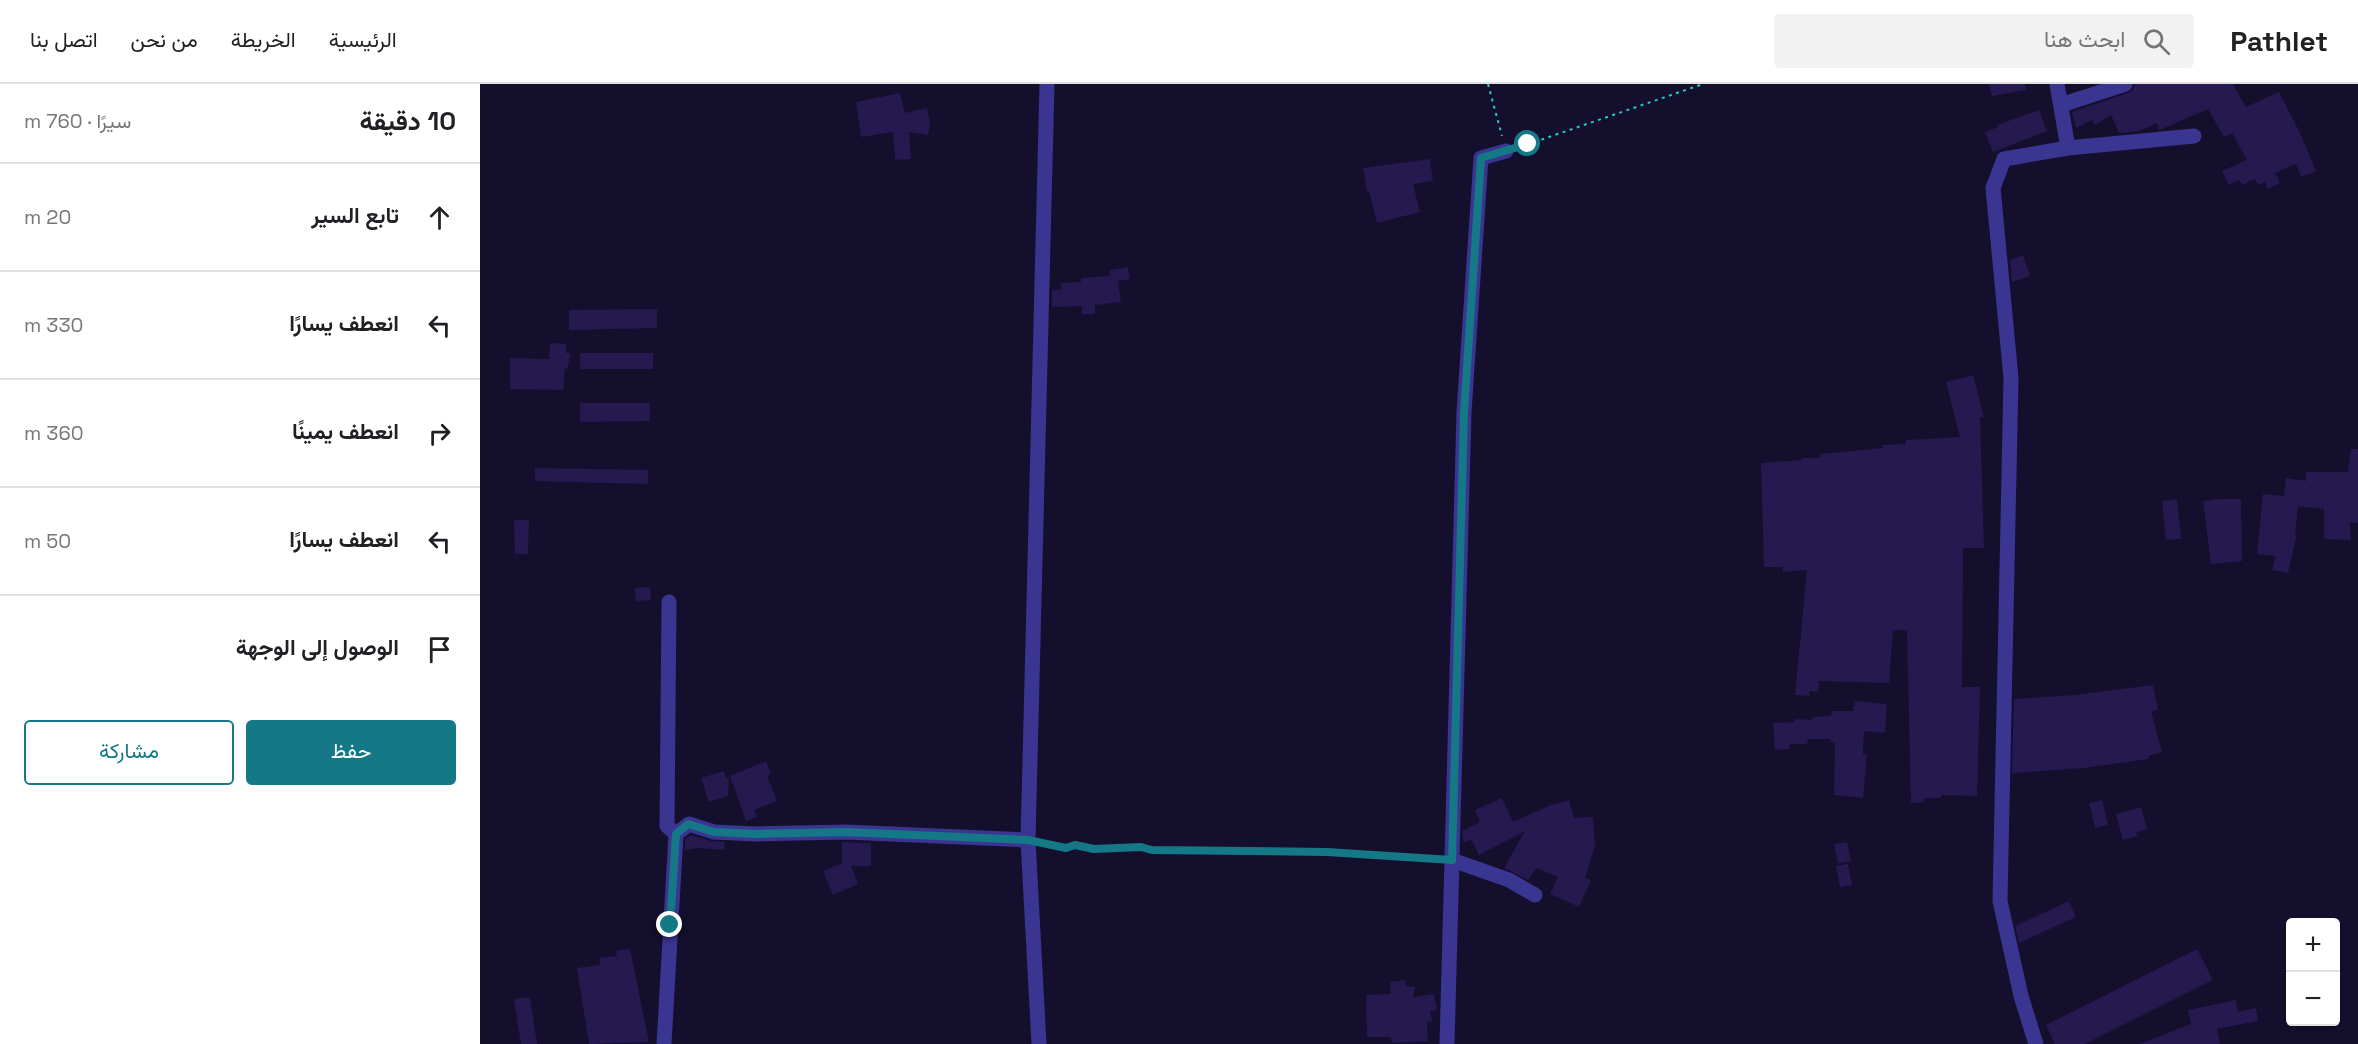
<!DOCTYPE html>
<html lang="ar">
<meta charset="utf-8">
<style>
:root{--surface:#fff;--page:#f2f2f2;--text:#202124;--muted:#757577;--line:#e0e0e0;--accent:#147887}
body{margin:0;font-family:"Space Grotesk",Vazirmatn,sans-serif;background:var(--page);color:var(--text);direction:rtl}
.controls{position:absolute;right:18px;bottom:18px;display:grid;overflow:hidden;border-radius:6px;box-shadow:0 2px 4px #0004}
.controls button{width:54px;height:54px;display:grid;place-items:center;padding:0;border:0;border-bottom:2px solid var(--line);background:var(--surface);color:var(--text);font:30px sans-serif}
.stop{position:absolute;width:18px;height:18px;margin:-14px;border:4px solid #147887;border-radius:50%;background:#fff}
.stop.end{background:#147887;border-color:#fff;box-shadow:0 2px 6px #0008}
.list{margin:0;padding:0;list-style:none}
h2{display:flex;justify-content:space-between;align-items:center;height:78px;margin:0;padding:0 24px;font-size:26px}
h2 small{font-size:20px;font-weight:400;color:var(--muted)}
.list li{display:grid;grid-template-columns:39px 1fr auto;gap:18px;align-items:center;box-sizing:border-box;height:108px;padding:0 24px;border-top:2px solid var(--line)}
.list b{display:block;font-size:22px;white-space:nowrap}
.list em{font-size:20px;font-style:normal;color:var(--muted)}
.actions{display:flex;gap:12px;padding:18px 24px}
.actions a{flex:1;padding:14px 0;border:2px solid var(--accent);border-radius:6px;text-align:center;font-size:21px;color:var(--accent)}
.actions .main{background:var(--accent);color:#fff}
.icon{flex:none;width:33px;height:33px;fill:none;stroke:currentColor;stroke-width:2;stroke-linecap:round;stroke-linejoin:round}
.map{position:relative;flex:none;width:1878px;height:960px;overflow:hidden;direction:ltr}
header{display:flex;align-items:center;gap:36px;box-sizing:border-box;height:84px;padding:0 30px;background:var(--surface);border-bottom:2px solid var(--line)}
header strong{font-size:28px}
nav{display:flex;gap:33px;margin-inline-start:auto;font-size:21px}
.search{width:420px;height:54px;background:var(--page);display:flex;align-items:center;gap:15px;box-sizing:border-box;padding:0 21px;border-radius:6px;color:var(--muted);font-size:22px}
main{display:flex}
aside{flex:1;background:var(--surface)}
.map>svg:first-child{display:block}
.building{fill:#251950}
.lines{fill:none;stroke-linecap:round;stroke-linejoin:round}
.path{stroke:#24c9c2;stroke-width:2;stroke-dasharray:3 4.5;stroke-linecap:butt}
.minor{stroke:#3a3590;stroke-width:15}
.route{stroke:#147887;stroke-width:8}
</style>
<header>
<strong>Pathlet</strong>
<div class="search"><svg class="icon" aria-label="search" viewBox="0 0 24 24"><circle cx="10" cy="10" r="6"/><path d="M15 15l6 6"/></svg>ابحث هنا</div>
<nav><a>الرئيسية</a><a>الخريطة</a><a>من نحن</a><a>اتصل بنا</a></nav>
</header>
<main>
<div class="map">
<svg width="1878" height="960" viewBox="0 0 1878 960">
<rect width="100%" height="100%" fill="#140f2d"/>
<path class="building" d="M1509 0H1545L1546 6 1512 12Z
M1655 0H1753L1766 23 1799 8 1820 49 1836 87 1821 93 1816 80 1795 89 1800 99 1788 105 1785 98 1778 101 1775 95 1762 101 1759 96 1749 101 1742 87 1767 76 1752 49 1744 53 1728 25 1682 45 1679 46 1677 39 1659 47 1639 49 1631 31 1615 41 1612 36 1596 44 1592 28 1648 9 1653 6Z
M420 9 425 29 447 24 450 39 448 51 429 48 431 75 415 76 413 48 381 53 376 18Z
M1559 26 1567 47 1513 68 1505 48 1518 43 1517 41Z
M950 75 953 97 933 100 940 128 897 139 889 107H887L883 84Z
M1543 171 1550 192 1532 198 1530 176Z
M648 183 650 195 638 197 641 218 615 221V230H602V222L572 223V206H581V199L601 198V194L630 192 629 186Z
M177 225V244L89 246V226Z
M70 259 86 260V269H91L87 285H85L83 306 30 305V274L69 275Z
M100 269H173V285H100Z
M1493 291 1504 333 1500 334 1504 464H1484L1483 467 1482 603H1500L1497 712 1461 711V714H1444V718L1431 719 1427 546H1413L1409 599 1339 597 1338 608 1330 607 1329 612 1315 611 1327 486 1303 488V483H1284L1281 379 1322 376 1321 374H1340V370L1403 364 1402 361 1426 360V356L1480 353 1466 298Z
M100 319H170V337L100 338Z
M1871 365H1878V439L1870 438 1871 456 1844 455V425L1818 422 1815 450H1817L1808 489 1792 486 1796 472 1777 470 1783 410 1804 412 1806 394 1826 397V388H1868Z
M55 384 168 386V400L55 397Z
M1697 415 1701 455 1686 456 1682 417Z
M1737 415H1761L1762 477 1731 480 1723 417Z
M34 436H49L48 470H35Z
M170 503 171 516 156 517 155 504Z
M1673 601 1678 626 1671 627 1682 668 1669 672V675L1603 684 1532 689 1534 615 1595 611Z
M1375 617 1407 620 1405 649 1384 647 1383 670H1387L1383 714 1354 711 1355 658H1351V655H1328L1327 660H1309L1310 665 1295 666 1293 639 1315 638V635L1332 636V633L1351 632 1352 627H1373Z
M286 677 291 690 287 692 297 717 274 726 277 733 266 737 250 692Z
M244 687 246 694 249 693 248 712 229 718 221 694Z
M1022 714 1033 738 1071 721 1089 716 1094 734 1113 733 1115 762 1105 794 1111 796 1099 823 1070 810 1078 793 1056 784 1048 796 1024 784 1045 747 999 771 991 755 984 759 982 747 1000 738 995 726Z
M1622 716 1628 741 1615 744 1609 719Z
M1661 723 1667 745 1656 748 1658 752 1643 756 1636 730Z
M211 751 231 757 245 758 244 766 218 764 205 766V755Z
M362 758 391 759V782H371L378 800 353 811 343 787 362 779Z
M1367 758 1371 777 1358 779 1354 760Z
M1368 780 1372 801 1360 803 1356 782Z
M1589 817 1596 833 1539 859 1535 842Z
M150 865 169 958 109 960 97 884 120 881 119 874 137 872 136 867Z
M1717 865 1733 896 1605 960H1575L1566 941Z
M925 896 926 902 935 903 933 913 954 910 957 926 950 927 952 937 947 938 948 957 912 959 911 953H887L886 911 909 910 911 909 910 898Z
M50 913 57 960H41L34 915Z
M1756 916 1758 928 1776 924 1778 937 1737 945 1740 960H1660L1711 940 1708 926Z"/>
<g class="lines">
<path class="path" d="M1008 0 1022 52
M1040 63 1223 0
M563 759 586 764 595 761 614 765 661 763 672 766 847 769 957 776"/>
<path class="minor" d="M1581 21 1645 0
M1588 64 1714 52
M189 518 187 742 196 750
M972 776 1029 796 1055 811
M184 960 196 750 209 740 234 748 276 750 366 748 548 756
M559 960 548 756 567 0
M967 960 984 328 1001 74 1026 67
M1556 960 1541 912 1520 817 1531 294 1513 104 1524 75 1588 64 1577 0"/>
</g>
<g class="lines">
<path class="route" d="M190 841 196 750 208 740 234 748 276 750 366 748 548 756 586 764 595 761 614 765 661 763 672 766 847 768 972 776 984 328 1001 74 1048 60"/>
</g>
</svg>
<div class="controls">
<button>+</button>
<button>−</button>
</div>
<div class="stop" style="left:1048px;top:60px"></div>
<div class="stop end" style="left:190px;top:841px"></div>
</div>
<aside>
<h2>10 دقيقة<small>سيرًا · 760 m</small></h2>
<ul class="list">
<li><svg class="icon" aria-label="ahead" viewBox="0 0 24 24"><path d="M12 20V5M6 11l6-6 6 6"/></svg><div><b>تابع السير</b></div><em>20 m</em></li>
<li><svg class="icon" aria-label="left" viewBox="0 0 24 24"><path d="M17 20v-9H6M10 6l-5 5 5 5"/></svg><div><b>انعطف يسارًا</b></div><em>330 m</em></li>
<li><svg class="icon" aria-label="right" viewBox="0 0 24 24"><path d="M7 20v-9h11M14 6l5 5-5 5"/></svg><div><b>انعطف يمينًا</b></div><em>360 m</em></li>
<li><svg class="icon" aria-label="left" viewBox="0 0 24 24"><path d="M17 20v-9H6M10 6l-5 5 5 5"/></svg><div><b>انعطف يسارًا</b></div><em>50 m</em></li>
<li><svg class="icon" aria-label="arrive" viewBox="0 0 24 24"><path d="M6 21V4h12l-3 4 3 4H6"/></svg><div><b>الوصول إلى الوجهة</b></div></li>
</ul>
<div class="actions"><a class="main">حفظ</a><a>مشاركة</a></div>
</aside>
</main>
